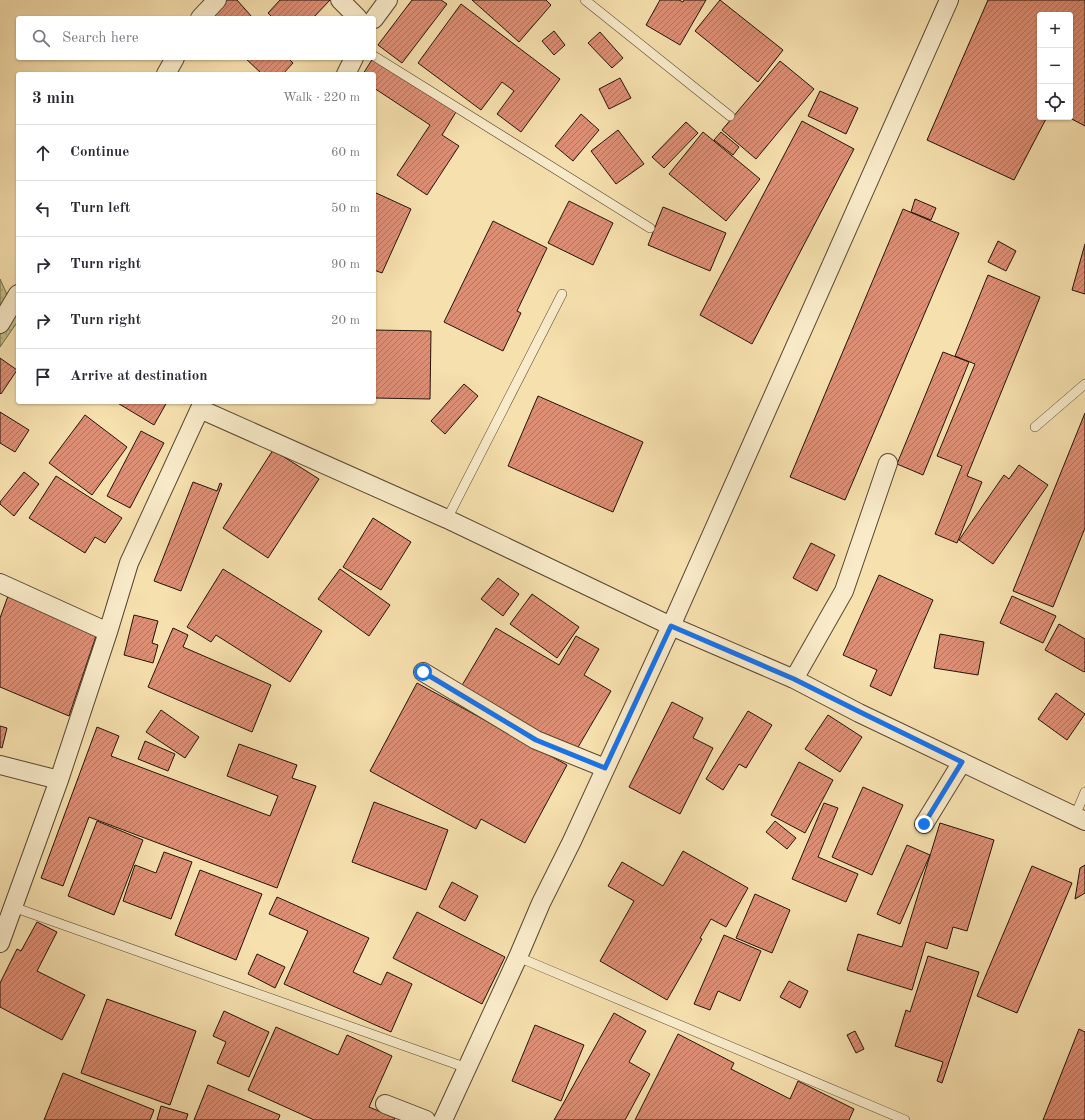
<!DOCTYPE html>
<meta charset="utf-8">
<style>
:root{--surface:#fff;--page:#f2f2f3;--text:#2b2b33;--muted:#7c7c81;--line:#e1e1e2}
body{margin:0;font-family:"Old Standard TT",serif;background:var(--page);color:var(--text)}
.controls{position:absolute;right:12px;top:12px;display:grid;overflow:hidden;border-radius:4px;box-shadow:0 1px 3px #0004}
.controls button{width:36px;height:36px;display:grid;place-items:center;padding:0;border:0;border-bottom:1px solid var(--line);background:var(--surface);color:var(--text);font:20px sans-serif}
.stop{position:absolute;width:12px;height:12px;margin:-9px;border:3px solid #1a73e8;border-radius:50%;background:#fff}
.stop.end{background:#1a73e8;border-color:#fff;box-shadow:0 1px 4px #0008}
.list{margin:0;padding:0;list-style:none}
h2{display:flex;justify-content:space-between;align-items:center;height:52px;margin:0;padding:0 16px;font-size:17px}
h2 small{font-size:13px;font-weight:400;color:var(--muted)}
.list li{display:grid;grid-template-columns:26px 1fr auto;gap:12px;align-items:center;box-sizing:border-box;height:56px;padding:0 16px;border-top:1px solid var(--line)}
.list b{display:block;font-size:15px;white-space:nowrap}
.list em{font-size:13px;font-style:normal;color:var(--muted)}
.icon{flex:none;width:22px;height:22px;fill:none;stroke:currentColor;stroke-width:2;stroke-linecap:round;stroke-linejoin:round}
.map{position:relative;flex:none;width:1085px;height:1120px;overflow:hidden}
.search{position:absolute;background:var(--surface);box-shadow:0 1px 3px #0004;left:16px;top:16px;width:360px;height:44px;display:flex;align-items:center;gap:10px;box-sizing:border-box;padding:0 14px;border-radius:4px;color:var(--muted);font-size:15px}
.panel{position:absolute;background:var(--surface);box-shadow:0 1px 3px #0004;left:16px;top:72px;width:360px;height:332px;border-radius:4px}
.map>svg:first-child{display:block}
.grass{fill:url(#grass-dots);stroke:#726a48}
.building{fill:url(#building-hatch);stroke:#24130a}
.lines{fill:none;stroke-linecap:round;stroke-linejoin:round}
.lane-casing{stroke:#584633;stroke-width:10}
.street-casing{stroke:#584633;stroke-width:20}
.lane{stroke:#f9ebca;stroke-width:9}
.street{stroke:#f9ebca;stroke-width:18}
.route{stroke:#1a73e8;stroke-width:5}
</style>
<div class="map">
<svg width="1085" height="1120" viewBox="0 0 1085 1120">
<defs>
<pattern id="grass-dots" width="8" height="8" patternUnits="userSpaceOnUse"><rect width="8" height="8" fill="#c1c186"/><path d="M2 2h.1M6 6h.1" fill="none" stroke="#a6a572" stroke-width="1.8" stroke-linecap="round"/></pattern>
<pattern id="building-hatch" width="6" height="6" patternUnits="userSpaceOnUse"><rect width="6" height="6" fill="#dd8f76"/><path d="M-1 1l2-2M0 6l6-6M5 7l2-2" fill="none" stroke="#b3745f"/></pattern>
</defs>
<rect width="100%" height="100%" fill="#f6e0ae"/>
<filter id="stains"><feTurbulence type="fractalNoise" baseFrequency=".005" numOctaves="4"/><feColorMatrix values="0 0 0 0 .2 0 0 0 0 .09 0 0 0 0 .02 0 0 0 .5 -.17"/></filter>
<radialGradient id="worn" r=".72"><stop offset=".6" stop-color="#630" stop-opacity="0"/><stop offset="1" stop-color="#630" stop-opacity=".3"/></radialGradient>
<path class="grass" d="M0 279 18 319V321L0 347Z"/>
<path class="building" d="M224 0H237L252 17 251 18H204Z
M280 0H330L313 18H273L268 13Z
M412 0H441L447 4 402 63 378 45Z
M472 0H546L551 5 519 42Z
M660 0H679L683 2 684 0H706L680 45 646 25Z
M720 0 783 50 758 82 695 31Z
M988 0H1085V126L1068 117H1070V15H1040V117H1047L1014 180 927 140Z
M461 4 560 79 521 132 497 114 514 91 502 82 481 110 418 63Z
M554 31 565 45 554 55 542 41Z
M600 32 623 58 612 68 588 43Z
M245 58H288L293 63 283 74H262Z
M373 58 456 112 442 135 459 146 427 195 397 175 430 125 374 88V74H363Z
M780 61 814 89 756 159 722 130Z
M620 78 631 98 609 109 599 89Z
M820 91 858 108 846 134 808 116Z
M581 114 599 130 573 161 555 146Z
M802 121 854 149 752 344 700 315Z
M686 122 698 133 664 168 652 157Z
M618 130 644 164 616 184 591 151Z
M703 132 760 179 726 221 669 174Z
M721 132 739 147 733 155 714 140Z
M374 192 411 209 382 273 374 270Z
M915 199 936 208 931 220 911 212Z
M569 201 613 223 593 265 548 243Z
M663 207 726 233 710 271 648 245Z
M903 209 959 233 845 500 790 477Z
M493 221 547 248 517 311 521 313 503 351 444 322Z
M998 241 1016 251 1006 271 988 262Z
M1085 244V294L1072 290Z
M988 275 1040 297 967 476 982 482 957 543 935 534 962 466 937 456 975 364 955 356Z
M374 330 431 331 430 399 374 398Z
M943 352 969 362 923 475 897 464Z
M0 358 17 370 1 394 0 393Z
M464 384 478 396 445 434 431 421Z
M538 396 643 442 613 512 508 466Z
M116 402H167L154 425Z
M0 412 29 430 15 452 0 443Z
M1085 413V528L1053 607 1013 591Z
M85 415 127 447 92 495 49 463Z
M141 431 164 443 130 508 107 496Z
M273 450 319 479 268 558 223 528Z
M1019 465 1048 485 993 564 959 540 1004 475 1009 479Z
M24 472 39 484 14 516 0 504V502Z
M56 476 122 518 105 543 95 537 85 553 29 518Z
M193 482 217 491 220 483 222 484 181 591 154 581Z
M373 518 411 542 381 590 343 567Z
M811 543 835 555 817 591 793 578Z
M223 569 322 631 290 682 216 635 211 642 187 627Z
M340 569 390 605 369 636 318 599Z
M879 575 933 600 891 696 870 686 877 670 843 655Z
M498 578 519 594 503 616 481 599Z
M532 594 579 627 557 658 510 624Z
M8 596 97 633 69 716 0 687V618Z
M1012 596 1056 616 1043 643 1000 623Z
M134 615 158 621 152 643 158 645 153 663 124 655Z
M1059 624 1085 639V671L1084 672 1045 650Z
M173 628 188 635 183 647 271 685 252 732 148 687Z
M496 628 559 665 576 636 599 649 584 675 611 691 574 754 461 687Z
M940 634 984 642 978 675 934 668Z
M417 683 567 765 525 843 481 819 476 829 370 771Z
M1056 693 1085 714 1067 740 1038 719Z
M672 702 703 718 693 738 713 748 680 814 629 787Z
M161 710 199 737 185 758 146 732Z
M748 711 772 725 746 768 739 764 723 790 706 779Z
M828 715 862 737 840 772 805 749Z
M0 726 7 728 2 748 0 747Z
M97 727 119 736 111 756 270 816 278 796 227 776 239 744 297 765 292 778 316 786 277 888 89 817 63 886 41 878Z
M145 741 175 754 168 771 138 759Z
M799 762 833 780 805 833 771 815Z
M863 787 903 805 872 875 832 857Z
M374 802 448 830 426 890 352 862Z
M824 803 838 808 818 857 858 874 846 902 792 879Z
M97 821 143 840 114 915 68 896Z
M775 821 796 838 787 849 766 832Z
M940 823 994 840 967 931 953 927 947 949 926 942 912 990 847 970 858 934 902 947Z
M907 845 930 855 900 924 877 914Z
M683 851 748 888 726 927 711 919 700 938 702 939 667 1000 600 961 634 901 608 886 622 862 663 886Z
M164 852 192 862 171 919 123 901 135 865 156 873Z
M1085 865V893L1075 899 1080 868Z
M1032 866 1072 883 1017 1013 977 996Z
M200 870 262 894 236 960 175 935Z
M452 882 478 896 465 921 439 907Z
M755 894 790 910 772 953 736 938Z
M277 897 369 938 353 972 381 985 387 972 412 984 391 1032 284 984 308 931 269 914Z
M417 912 505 957 482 1004 393 958Z
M37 922 57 932 37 971 85 995 62 1040 0 1007V983L17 949 21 951Z
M724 935 761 951 740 1001 718 991 710 1010 694 1004Z
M257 954 285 967 275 988 248 974Z
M928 956 979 972 942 1083 937 1081 943 1062 895 1046 906 1010 910 1012Z
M789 981 808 991 800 1008 780 997Z
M107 999 196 1031 170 1105 81 1073Z
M224 1011 269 1032 249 1077 217 1063 226 1042 213 1036Z
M614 1013 646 1031 629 1062 650 1074 625 1120H554Z
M535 1025 584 1045 561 1101 512 1081Z
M276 1027 338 1055 347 1035 392 1056 369 1107 395 1118 394 1120H314L248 1090Z
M1079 1029 1085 1032V1120H1043Z
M855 1031 864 1049 856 1053 847 1035Z
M678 1034 734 1063 731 1069 790 1099 798 1081 854 1109 849 1120H635Z
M63 1073 154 1110 150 1120H44Z
M208 1085 280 1115 278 1120H194Z
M161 1106 188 1114 186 1120H157Z"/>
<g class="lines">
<defs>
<path id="lane" d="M585 0 730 116
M374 56 650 228
M1035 427 1085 384
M447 519 562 294
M1075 816 1085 792
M13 907 467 1068
M518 957 905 1120"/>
<path id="street" d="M340 0 358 18
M200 18 217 0
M374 19 388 0
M166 74 175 58
M346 74 354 58
M0 324 18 294
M200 409 447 519 671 626 794 679 859 713 1085 821
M0 583 108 632
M423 672 536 740 605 768
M794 679 844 591 888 463
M0 765 59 780
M924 824 962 762
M0 943 59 780 108 632 129 563 203 402
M385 1104 426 1120
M443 1120 518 957 541 903 572 841 671 626 949 0"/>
</defs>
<use href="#lane" class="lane-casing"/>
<use href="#street" class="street-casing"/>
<use href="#lane" class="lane"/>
<use href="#street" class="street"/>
</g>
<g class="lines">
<path class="route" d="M423 672 536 740 605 768 671 626 794 679 860 712 962 762 924 824"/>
</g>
<rect width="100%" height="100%" filter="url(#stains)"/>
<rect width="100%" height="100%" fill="url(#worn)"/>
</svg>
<div class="controls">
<button>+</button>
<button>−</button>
<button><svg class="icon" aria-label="locate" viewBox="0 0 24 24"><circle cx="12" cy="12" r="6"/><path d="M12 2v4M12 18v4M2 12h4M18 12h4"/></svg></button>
</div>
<div class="stop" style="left:423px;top:672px"></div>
<div class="stop end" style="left:924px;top:824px"></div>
<div class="search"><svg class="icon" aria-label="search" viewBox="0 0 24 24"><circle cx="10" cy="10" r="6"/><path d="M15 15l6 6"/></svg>Search here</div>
<section class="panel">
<h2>3 min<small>Walk · 220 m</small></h2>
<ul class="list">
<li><svg class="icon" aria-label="ahead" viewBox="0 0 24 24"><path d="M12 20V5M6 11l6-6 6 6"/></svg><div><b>Continue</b></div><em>60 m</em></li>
<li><svg class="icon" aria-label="left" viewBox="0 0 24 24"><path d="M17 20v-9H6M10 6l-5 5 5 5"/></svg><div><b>Turn left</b></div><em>50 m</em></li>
<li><svg class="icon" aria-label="right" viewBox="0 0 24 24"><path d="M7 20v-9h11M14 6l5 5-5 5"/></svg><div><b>Turn right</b></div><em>90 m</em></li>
<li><svg class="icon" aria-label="right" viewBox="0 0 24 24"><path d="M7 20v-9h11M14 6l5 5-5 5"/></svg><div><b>Turn right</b></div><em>20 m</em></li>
<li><svg class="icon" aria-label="arrive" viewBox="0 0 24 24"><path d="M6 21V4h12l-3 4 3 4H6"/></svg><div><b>Arrive at destination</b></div></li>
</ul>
</section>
</div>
